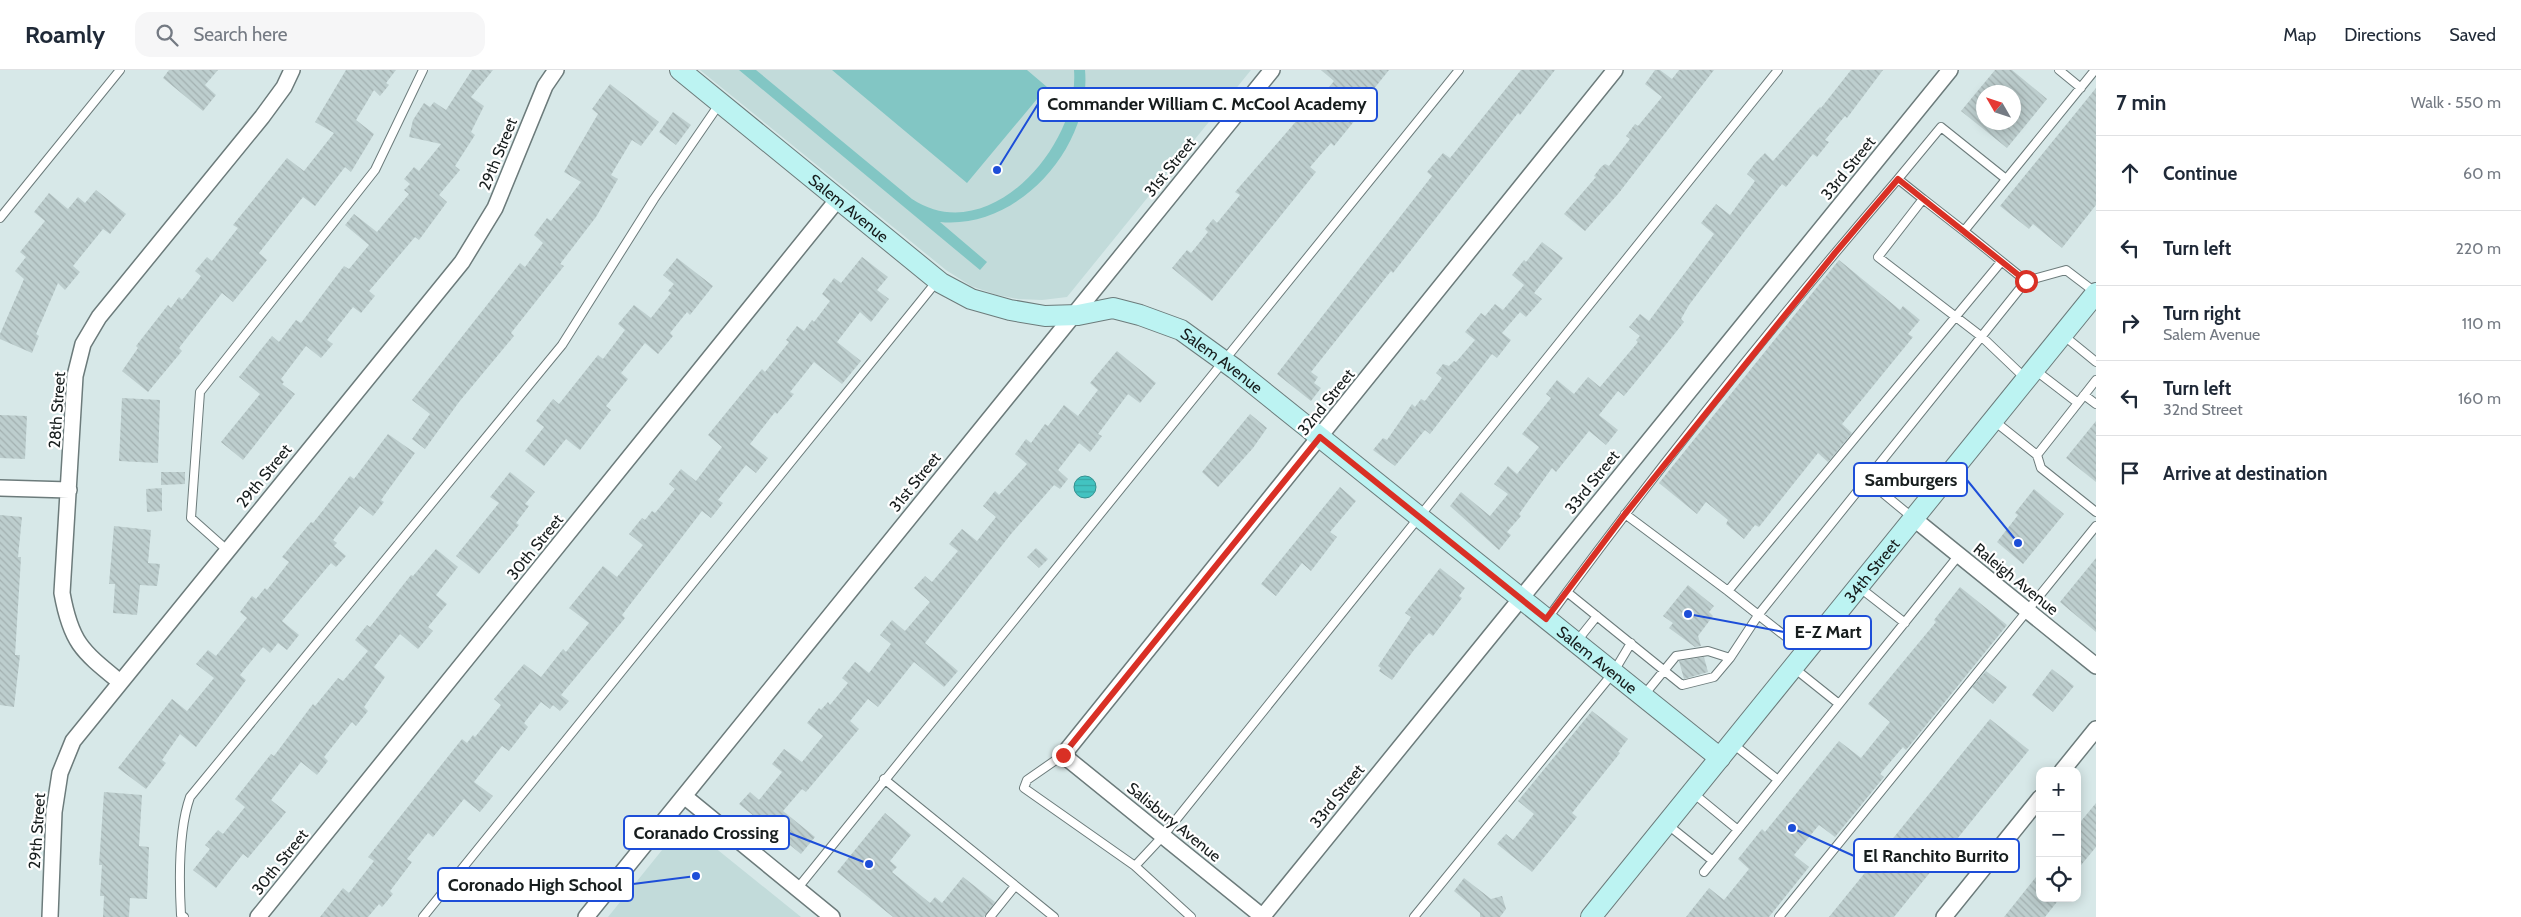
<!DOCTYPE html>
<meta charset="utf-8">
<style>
:root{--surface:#fff;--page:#f6f6f7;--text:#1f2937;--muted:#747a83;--line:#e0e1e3}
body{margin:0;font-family:Cabin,sans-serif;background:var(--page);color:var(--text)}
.controls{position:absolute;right:15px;bottom:15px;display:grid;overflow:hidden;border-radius:10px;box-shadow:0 2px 12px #0003}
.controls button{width:45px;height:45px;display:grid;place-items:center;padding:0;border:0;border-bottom:1px solid var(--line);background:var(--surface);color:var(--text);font:25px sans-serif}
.compass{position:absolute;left:1976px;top:15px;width:45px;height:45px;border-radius:50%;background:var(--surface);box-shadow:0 2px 12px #0003;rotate:309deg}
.stop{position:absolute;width:15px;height:15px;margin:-11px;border:4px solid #d93025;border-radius:50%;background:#fff}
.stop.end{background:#d93025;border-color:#fff;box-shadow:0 1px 5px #0008}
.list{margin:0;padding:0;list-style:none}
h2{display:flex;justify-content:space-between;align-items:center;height:65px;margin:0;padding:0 20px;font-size:21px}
h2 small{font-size:16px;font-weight:400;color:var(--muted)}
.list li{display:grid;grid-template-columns:32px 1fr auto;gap:15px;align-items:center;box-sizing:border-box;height:75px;padding:0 20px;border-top:1px solid var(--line)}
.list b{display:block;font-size:19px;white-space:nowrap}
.list p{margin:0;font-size:16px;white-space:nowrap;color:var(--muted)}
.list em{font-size:16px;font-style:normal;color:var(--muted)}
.icon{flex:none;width:28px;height:28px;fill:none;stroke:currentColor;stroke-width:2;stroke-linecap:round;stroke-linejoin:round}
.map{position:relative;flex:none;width:2096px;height:847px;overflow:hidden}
header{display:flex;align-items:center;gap:30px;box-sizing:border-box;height:70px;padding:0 25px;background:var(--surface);border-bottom:1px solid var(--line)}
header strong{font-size:24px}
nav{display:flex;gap:28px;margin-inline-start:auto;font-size:18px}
.search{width:350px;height:45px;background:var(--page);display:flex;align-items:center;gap:12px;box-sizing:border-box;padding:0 18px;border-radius:15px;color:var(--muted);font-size:19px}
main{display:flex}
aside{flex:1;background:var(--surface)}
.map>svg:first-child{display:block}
.built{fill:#c2dbda}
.pitch{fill:#82c6c4}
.water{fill:url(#water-rules);stroke:#359190}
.building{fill:url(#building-back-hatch);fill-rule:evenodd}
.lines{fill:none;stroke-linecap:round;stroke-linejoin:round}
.lane-casing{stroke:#6c7b7b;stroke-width:10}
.street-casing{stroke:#6c7b7b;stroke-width:18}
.secondary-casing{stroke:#6c7b7b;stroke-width:22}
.lane{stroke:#fff;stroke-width:8}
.street{stroke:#fff;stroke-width:15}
.secondary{stroke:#bcf3f2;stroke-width:20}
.route{stroke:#d93025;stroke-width:6}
.labels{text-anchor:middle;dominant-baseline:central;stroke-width:4.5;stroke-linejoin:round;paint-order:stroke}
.street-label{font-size:16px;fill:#171d1d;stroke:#fff}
.leader{fill:none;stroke:#1d4ed8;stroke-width:2}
.callout-dot{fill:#1d4ed8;stroke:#fff;stroke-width:2}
.callout{fill:#fff;stroke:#1d4ed8;stroke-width:2}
.callout-label{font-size:18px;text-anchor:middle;font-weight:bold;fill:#171d1d}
</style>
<header>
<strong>Roamly</strong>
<div class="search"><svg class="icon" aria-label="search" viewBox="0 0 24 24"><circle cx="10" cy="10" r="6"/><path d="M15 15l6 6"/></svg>Search here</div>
<nav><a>Map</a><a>Directions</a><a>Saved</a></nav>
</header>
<main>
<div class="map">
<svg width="2096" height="847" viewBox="0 0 2096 847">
<defs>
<pattern id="water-rules" width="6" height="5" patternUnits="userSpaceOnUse" patternTransform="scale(1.25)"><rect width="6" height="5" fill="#42c3c1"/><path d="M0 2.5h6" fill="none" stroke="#39a7a5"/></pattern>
<pattern id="building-back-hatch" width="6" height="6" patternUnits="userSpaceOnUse" patternTransform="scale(1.25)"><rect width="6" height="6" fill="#bdcece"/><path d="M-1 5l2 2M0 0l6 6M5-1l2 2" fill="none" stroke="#a2b0b0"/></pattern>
</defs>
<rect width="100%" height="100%" fill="#d7e8e8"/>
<path class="built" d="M700 0H1251L1067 227 1042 230 1018 229 997 225 971 216 946 200Z
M675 764H698L801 847H608Z"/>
<path class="pitch" d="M739 0H756L912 129C989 180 1080 75 1074 0H1085C1092 77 1018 160 940 152L987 192 980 200Z
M832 0H1027L1047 17 967 113Z"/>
<path class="water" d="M1074 417a11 11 0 1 1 22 0a11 11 0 1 1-22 0Z"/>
<path class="building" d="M169 0H218L205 15 216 25 203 41 163 8Z
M346 0H396L386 13 389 15 380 26 374 20 356 50 374 64 351 102 345 97 315 136 303 127 259 183 267 190 233 232 222 223 179 278 182 281 148 322 122 301 138 278 136 276 168 235 171 238 179 227 182 230 201 206 195 201 207 187 212 191 238 158 233 155 287 88 304 101 334 63 315 52Z
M472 0H493L471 27 484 36 471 62 475 65 455 96 460 100 439 125 447 132 419 170 415 167 369 221 375 226 361 243 353 237 327 270 333 274 321 288 306 276 281 309 284 312 282 314 295 324 243 390 221 372 260 324 239 307 272 266 279 272 296 250 301 253 344 196 349 199 369 175 345 155 354 144 377 162 409 124 404 120 410 114 404 109 414 97 419 101 441 74 409 67 413 50 424 33 430 37 434 32 446 40Z
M1321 0H1389L1369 25 1373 28 1334 76 1331 73 1310 97 1316 102 1212 231 1172 198 1187 180 1191 183 1208 162 1205 159 1213 149 1217 153 1240 125 1235 122 1299 48 1297 46 1311 27 1317 32 1334 11Z
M1521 0H1555L1520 45 1518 43 1393 203 1391 201 1311 302 1318 307 1314 313 1321 318 1311 331 1277 304 1432 106 1427 102 1443 83 1450 88Z
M1655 0H1660L1672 9 1679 0H1714L1618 124 1585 161 1564 144 1596 107 1594 106 1601 97 1605 94 1609 96 1630 69 1626 66 1635 54 1638 56 1662 27 1645 14Z
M1851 0H1883L1847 48 1845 46 1825 70 1829 72 1817 87 1813 84 1786 117 1782 114 1744 162 1689 235 1681 249 1684 252 1652 292 1624 326 1618 321 1599 345 1618 360 1606 375 1589 361 1556 402 1552 398 1519 444 1521 446 1507 462 1511 465 1499 480 1450 436 1461 422 1490 446 1508 424 1494 414 1508 396 1517 404 1539 377 1522 364 1551 328 1546 324 1557 310 1574 324 1588 307 1600 317 1638 272 1636 270 1640 266 1629 257 1640 244 1649 251 1714 164 1701 153 1716 134 1730 145 1755 111 1747 104 1755 93 1765 83 1773 91 1820 37 1821 38Z
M1995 0H2012L2047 29 2007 78 1961 41ZM1984 22H2014V52H1984Z
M610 14 659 52 641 76 632 70 611 105 618 109 596 147 560 194 564 196 511 263 514 266 459 332 425 379 412 369 430 344 412 330 520 193 525 197 543 173 534 165 547 148 551 151 581 112 564 102 598 44 592 39Z
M2096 18V135L2062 178 2033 154 2029 159 2000 136Z
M673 42 691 55 676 75 659 62Z
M96 120 126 144 110 164 103 159 73 196 80 202 65 220 58 213 36 264 39 266 32 283 0 269V264L24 209 15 201 26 187 20 182 45 151 34 142 49 123 68 139 78 127 85 133Z
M1542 172 1563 188 1534 223 1542 229 1526 247 1520 242 1502 263 1511 270 1497 288 1492 284 1430 364 1425 360 1395 396 1373 380 1383 368 1387 370 1412 334 1415 337 1421 329 1425 331 1442 308 1436 303 1443 294 1449 296 1454 291 1456 292 1475 270 1465 262 1481 243 1485 246 1495 234 1503 240 1524 215 1512 205 1524 190 1526 192Z
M862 187 888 207 877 220 889 229 871 252 860 242 837 272 861 291 842 314 814 292 790 322 794 324 777 344 775 342 750 374 768 388 756 403 746 395 718 430 723 433 711 448 702 441 622 545 625 548 561 625 569 631 560 641 553 635 550 639 541 632 524 653 528 657 509 681 502 676 474 712 493 726 480 742 464 729 433 767 428 763 407 789 412 792 390 821 393 824 382 837 379 834 368 847H320L343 818 349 823 374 791 368 787 462 669 467 673 473 665 475 667 501 635 494 629 524 594 541 607 563 579 566 582 589 553 569 538 603 496 617 507 643 475 629 464 642 448 645 450 652 441 655 443 675 419 669 414 681 399 696 411 722 377 708 365 762 299 765 302 789 272 786 270 797 256 804 261 812 250 814 252 830 231 822 224 834 208 841 213Z
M677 188 713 216 690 245 687 242 670 263 673 266 658 284 645 273 621 303 628 309 606 336 611 340 580 380 566 369 544 396 525 381 544 357 536 351 553 329 559 334 598 285 603 289 625 260 618 254 634 235 651 248 671 223 668 221 674 214 663 205Z
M1839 190 1900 240 1903 236 1920 250 1908 264 1913 267 1842 354 1852 363 1828 392 1818 383 1759 457 1755 455 1744 469 1726 454 1728 450 1706 432 1697 444 1659 413Z
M1117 281 1156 313 1140 333 1128 324 1098 364 1102 366 1090 382 1079 373 1058 400 1068 409 1060 419 1054 415 1011 464 925 573 958 601 944 617 914 592 878 637 868 629 850 651 859 659 806 722 802 719 783 741 815 767 801 784 739 734 750 722 759 730 782 702 772 694 784 679 802 692 823 666 807 653 819 638 821 640 828 632 830 635 848 613 842 608 855 592 869 603 891 574 880 565 892 550 905 561 930 532 914 518 925 506 932 512 958 481 949 474 962 459 977 471 996 447 983 436 995 421 999 425 1027 394 1015 384 1026 369 1031 373 1045 354 1048 356 1064 335 1078 346 1098 320 1090 313Z
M122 328 160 330 158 393 119 391Z
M1250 344 1267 358 1253 378 1218 417 1202 402Z
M0 345 27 346 25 389 0 388Z
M2096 351V412L2066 388Z
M388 364 415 383 381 430 384 432 373 446 360 436 333 470 337 473 334 476 346 486 336 497 331 493 282 551 299 565 287 580 278 573 270 583 263 577 240 605 246 610 196 677 180 664 162 690 166 693 146 719 118 698 172 629 187 641 214 608 196 594 208 580 216 586 247 548 240 542 252 526 256 529 265 518 267 520 289 492 282 487 311 452 313 453 350 406 354 409Z
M161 402H185V414L161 415Z
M510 402 535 422 525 434 529 436 516 453 519 455 479 504 456 486 499 433 490 427Z
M1340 417 1356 431 1330 462 1337 467 1311 501 1302 493 1276 526 1261 514Z
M162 418V441L147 442 146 419Z
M2034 419 2064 444 2023 494 1997 472 2018 445 2015 443Z
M0 445 22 447 18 487H21L20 504 15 585H20L14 637 0 635Z
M114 456 151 460 148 493 160 494 157 516 140 515 137 545 113 543 115 514H109Z
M1036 478 1048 489 1039 498 1027 487Z
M436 479 458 497 436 525 447 534 428 557 433 561 418 579 400 564 374 597 385 607 364 637 368 641 356 656 352 652 324 687 328 691 317 705 301 692 271 730 286 742 248 788 243 784 216 818 193 800 210 779 205 775 218 760 223 764 245 737 235 729 271 684 274 686 313 634 315 636 338 608 343 611 368 581 355 570 367 555 370 557 411 505 413 506Z
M2096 488V562L2060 532Z
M1440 498 1465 518 1459 526 1462 528 1433 566 1429 563 1414 580 1392 610 1379 601 1381 598 1378 596 1411 547 1405 543Z
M1688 515 1714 536 1709 542 1713 546 1698 566 1701 576 1695 577 1669 558 1673 553 1663 546Z
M1960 517 2007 555 1906 680 1903 677 1880 704 1884 707 1835 767 1819 755 1794 785 1809 797 1769 847H1686L1709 818 1724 830 1749 799 1738 789 1762 759 1765 762 1839 671 1861 688 1890 652 1868 634 1936 552 1934 550Z
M1704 587 1708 602 1684 609 1679 591Z
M2052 599 2074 616 2053 642 2032 625Z
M1986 601 2007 617 1993 634 1972 617Z
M1592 641 1628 669 1618 682 1620 683 1572 743 1577 747 1532 802 1497 774 1506 764 1513 770 1534 744 1518 731Z
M1990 649 2029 680 1894 847H1829Z
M104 722 142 725 139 776 149 777 147 829 130 828 129 847H103L104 826H100L102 795H99Z
M2096 733V777L2077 800V756Z
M885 743 911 765 890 791 897 797 892 802 930 833 935 827 942 833 963 807 995 832 984 847H893L837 802Z
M2040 802V828H2060L2045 847H2004Z
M1464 808 1491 829 1502 826 1506 839 1500 847H1480V843L1454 821Z"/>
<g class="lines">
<defs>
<path id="lane" d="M2059 0 2081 18
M2006 109 1941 57 1898 109 1923 129 1878 187 1982 267 2025 308
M1923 129 1964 161
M0 148 120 0
M2026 211 2066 200 2095 222
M2063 265 2096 292
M2035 300 2078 333 2037 385
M2084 325 2096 334
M2078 333 2096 310
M1993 350 2037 385 2041 398 2096 442
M1867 410 1913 448
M1625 444 1728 521
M227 480 191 448 200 322 375 100 423 0
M1859 517 1905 553
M1567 522C1672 380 1783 243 1898 109
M1548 548 1567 522 1682 615 1714 607 1730 588 1759 544 2026 211 1964 161 2095 0
M1577 571 1597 546
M1804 581 1728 521 2001 192
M1794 598 1839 634
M1644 625 1676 586 1708 581 1730 588
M1733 674 1778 710
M1063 685 1027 710 1024 718 1135 796
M884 709 1054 847
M1693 723 1738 760
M1668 755 1713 791
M1704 802 1959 485
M797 819 1459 0
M184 847 181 845C179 809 178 761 190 727L562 275 654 129 720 33
M423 847 937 211
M990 847 1015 816
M1191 847 1135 796 1163 766 1778 0
M1414 847 1613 603 1631 573
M1779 847 2096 456"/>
<path id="street" d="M0 418 69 420
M1913 448 2096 596
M120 612C82 581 71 573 62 523L75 306 83 274 99 247 262 47 284 17 292 0
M2062 701 2096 659
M684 726 832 847
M1263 846 1950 0
M50 847 54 742 60 703 73 671 462 192 495 138 545 16 556 0
M258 847 838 129
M586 847 1272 0
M1263 847 1063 685 1615 0
M1944 847 2040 728"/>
<g id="secondary">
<path id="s1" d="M680 0 941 213 971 229 1010 240 1045 246 1078 245 1113 238 1140 245 1181 260 1235 299 1720 688"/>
<path id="s2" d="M1591 847 2096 223"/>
</g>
</defs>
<use href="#lane" class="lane-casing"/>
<use href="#street" class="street-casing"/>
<use href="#secondary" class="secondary-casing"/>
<use href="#lane" class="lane"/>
<use href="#street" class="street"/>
<use href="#secondary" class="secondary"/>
</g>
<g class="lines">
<path class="route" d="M1063 685 1320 367 1546 549 1625 444 1835 183 1898 109 2026 211"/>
</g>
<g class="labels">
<g class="street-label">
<text transform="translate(498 84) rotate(-68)">29th Street</text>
<text transform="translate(1170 97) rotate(-51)">31st Street</text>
<text transform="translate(1848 98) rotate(-51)">33rd Street</text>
<text stroke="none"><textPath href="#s1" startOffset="218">Salem Avenue</textPath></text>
<text stroke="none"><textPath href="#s1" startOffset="638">Salem Avenue</textPath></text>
<text transform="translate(1326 332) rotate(-51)">32nd Street</text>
<text transform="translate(57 340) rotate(-86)">28th Street</text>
<text transform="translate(264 406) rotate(-51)">29th Street</text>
<text transform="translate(915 412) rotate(-51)">31st Street</text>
<text transform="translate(1592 412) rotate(-51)">33rd Street</text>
<text transform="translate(535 477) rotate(-51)">30th Street</text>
<text stroke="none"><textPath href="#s2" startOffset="446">34th Street</textPath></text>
<text transform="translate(2016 509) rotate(39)">Raleigh Avenue</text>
<text stroke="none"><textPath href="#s1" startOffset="1118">Salem Avenue</textPath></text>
<text transform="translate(1337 726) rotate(-51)">33rd Street</text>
<text transform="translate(1174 752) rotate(39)">Salisbury Avenue</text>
<text transform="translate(37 761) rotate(-86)">29th Street</text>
<text transform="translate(280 792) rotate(-51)">30th Street</text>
</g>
</g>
<path class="leader" d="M997 100L1038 34M2018 473L1967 410M1688 544L1784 562M869 794L789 763M1792 758L1854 786M696 806L633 814"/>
<g class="callout-dot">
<circle cx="997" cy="100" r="5"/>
<circle cx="2018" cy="473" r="5"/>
<circle cx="1688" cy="544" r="5"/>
<circle cx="869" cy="794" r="5"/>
<circle cx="1792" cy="758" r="5"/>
<circle cx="696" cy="806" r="5"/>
</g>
<g class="callout">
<rect x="1038" y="18" width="339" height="33" rx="5"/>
<rect x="1854" y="393" width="113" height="33" rx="5"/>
<rect x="1784" y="546" width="87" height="33" rx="5"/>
<rect x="624" y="746" width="165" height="33" rx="5"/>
<rect x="1854" y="769" width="165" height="33" rx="5"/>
<rect x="438" y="798" width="195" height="33" rx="5"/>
</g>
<g class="callout-label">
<text x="1207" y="40">Commander William C. McCool Academy</text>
<text x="1911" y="416">Samburgers</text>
<text x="1828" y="568">E-Z Mart</text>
<text x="706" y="769">Coranado Crossing</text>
<text x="1936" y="792">El Ranchito Burrito</text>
<text x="535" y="821">Coronado High School</text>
</g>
</svg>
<div class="controls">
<button>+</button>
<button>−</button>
<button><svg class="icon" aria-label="locate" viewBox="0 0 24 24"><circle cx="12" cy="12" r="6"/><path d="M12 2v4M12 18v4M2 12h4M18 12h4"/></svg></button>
</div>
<svg class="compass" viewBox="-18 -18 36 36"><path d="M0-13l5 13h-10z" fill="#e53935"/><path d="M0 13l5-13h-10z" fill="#747a83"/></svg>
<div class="stop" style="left:2026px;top:211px"></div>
<div class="stop end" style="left:1063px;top:685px"></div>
</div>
<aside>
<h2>7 min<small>Walk · 550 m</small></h2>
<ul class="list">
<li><svg class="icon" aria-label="ahead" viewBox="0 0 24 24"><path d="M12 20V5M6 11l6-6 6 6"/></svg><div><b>Continue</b></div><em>60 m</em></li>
<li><svg class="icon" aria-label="left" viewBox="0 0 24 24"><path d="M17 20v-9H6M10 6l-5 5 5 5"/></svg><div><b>Turn left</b></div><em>220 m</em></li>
<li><svg class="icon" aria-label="right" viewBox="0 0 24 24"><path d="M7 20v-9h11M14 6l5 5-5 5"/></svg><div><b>Turn right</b><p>Salem Avenue</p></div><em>110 m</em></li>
<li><svg class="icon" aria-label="left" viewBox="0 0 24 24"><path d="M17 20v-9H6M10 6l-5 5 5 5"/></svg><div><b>Turn left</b><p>32nd Street</p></div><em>160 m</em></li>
<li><svg class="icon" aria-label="arrive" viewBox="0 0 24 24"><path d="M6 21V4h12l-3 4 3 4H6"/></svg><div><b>Arrive at destination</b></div></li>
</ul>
</aside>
</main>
